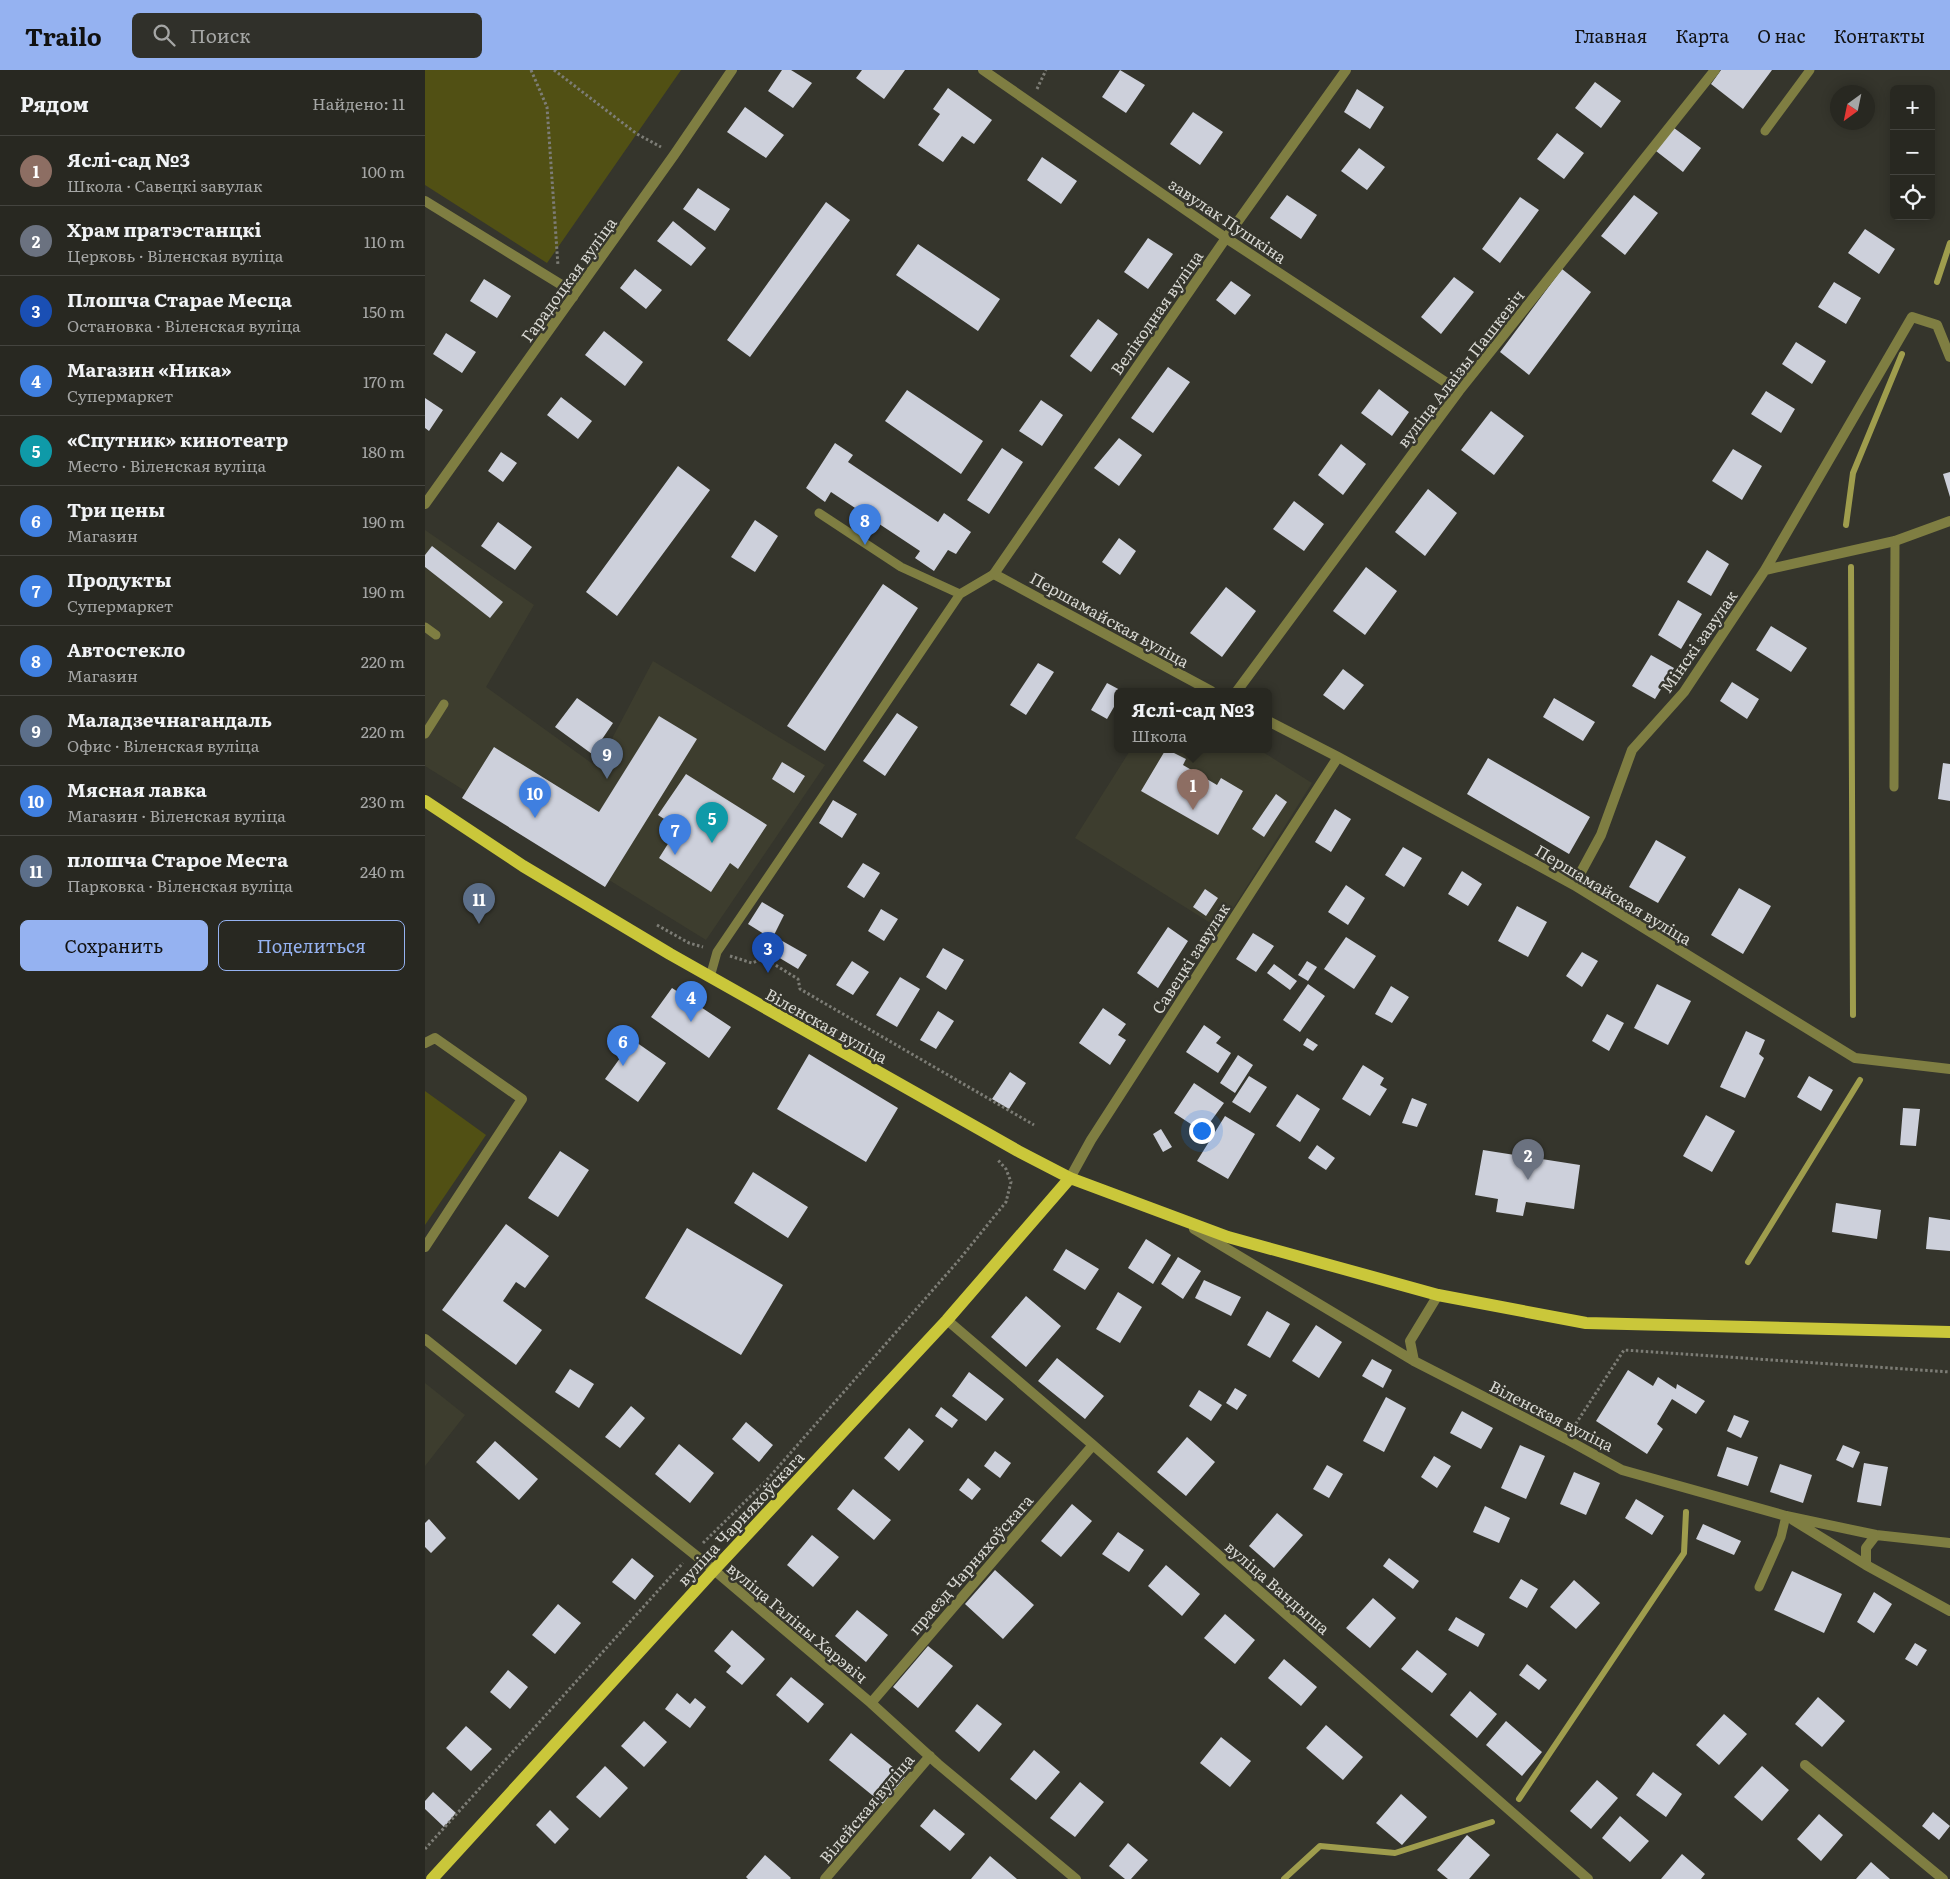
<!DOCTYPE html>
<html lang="ru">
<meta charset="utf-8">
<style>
:root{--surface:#282821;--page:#30302a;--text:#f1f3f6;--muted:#a5a6a5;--line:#44443f;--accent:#95b2f1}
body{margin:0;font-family:Literata,serif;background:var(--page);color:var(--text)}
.controls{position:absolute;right:15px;top:15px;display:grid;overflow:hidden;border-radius:8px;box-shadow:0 2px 12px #0003}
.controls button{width:45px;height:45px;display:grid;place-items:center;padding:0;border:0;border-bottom:1px solid var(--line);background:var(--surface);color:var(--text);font:25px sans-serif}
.compass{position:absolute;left:1405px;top:15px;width:45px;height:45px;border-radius:50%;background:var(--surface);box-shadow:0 2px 12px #0003;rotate:213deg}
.you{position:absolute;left:776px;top:1060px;width:18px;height:18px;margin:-12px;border:4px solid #fff;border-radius:50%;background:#1a73e8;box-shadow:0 0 0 8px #1a73e833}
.badge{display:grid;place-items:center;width:32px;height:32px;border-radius:50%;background:var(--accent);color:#fff;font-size:16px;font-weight:700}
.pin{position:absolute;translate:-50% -41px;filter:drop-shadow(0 1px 2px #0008)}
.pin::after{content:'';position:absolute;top:26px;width:18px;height:15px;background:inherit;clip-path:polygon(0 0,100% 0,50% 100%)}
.popup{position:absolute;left:689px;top:618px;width:158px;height:65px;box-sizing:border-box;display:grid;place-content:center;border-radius:8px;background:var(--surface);filter:drop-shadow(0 1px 4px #0005);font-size:16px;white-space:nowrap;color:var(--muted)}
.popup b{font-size:19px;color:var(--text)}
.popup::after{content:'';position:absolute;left:50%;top:100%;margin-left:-10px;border:10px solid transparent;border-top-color:var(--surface)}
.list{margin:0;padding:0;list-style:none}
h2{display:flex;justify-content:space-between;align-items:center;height:65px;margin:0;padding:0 20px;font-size:21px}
h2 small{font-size:16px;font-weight:400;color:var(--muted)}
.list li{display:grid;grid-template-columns:32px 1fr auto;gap:15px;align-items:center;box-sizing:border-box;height:70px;padding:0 20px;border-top:1px solid var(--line)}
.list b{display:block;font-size:19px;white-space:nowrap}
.list p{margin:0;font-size:16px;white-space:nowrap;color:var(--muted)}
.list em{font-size:16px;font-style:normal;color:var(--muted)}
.actions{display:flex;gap:10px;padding:15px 20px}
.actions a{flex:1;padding:11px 0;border:1px solid var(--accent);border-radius:8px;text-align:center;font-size:18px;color:var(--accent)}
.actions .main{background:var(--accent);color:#111}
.icon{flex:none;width:28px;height:28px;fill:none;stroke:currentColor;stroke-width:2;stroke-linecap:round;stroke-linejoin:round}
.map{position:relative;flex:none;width:1525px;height:1809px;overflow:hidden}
header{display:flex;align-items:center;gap:30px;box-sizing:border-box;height:70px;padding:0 25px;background:var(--accent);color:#111}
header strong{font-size:24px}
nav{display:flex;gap:28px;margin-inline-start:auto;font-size:18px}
.search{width:350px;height:45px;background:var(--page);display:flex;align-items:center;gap:12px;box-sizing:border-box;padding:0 18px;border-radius:8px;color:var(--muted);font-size:19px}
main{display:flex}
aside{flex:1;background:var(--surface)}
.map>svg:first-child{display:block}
.built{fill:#3d3d2e}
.green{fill:#515014}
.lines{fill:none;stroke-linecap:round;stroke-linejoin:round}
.stream{stroke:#9f9d4d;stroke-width:6}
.building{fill:#cdd0db}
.path{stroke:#7d7d76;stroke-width:3;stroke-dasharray:2.5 2.5;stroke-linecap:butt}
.service{stroke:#7f7e42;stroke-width:9}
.minor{stroke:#7f7e42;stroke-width:10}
.tertiary{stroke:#7f7e42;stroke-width:10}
.primary{stroke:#cac73a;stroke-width:12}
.labels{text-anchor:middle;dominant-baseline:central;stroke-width:5;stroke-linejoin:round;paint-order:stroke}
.street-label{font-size:16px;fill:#d8d8d3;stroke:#35352c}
</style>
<header>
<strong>Trailo</strong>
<div class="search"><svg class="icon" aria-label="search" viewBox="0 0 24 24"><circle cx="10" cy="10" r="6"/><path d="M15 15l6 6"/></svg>Поиск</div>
<nav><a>Главная</a><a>Карта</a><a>О нас</a><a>Контакты</a></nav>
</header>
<main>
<aside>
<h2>Рядом<small>Найдено: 11</small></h2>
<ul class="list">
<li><span class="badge" style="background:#8d6e63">1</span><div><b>Яслі-сад №3</b><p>Школа · Савецкі завулак</p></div><em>100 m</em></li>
<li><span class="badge" style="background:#6b7280">2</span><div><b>Храм пратэстанцкі</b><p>Церковь · Віленская вуліца</p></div><em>110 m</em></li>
<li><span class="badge" style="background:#1a4fb4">3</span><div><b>Плошча Старае Месца</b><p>Остановка · Віленская вуліца</p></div><em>150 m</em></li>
<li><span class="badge" style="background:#3f7fe0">4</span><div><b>Магазин «Ника»</b><p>Супермаркет</p></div><em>170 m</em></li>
<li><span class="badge" style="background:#0f9aa8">5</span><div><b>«Спутник» кинотеатр</b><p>Место · Віленская вуліца</p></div><em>180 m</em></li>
<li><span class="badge" style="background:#3f7fe0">6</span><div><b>Три цены</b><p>Магазин</p></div><em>190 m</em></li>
<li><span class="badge" style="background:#3f7fe0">7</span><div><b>Продукты</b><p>Супермаркет</p></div><em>190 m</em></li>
<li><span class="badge" style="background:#3f7fe0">8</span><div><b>Автостекло</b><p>Магазин</p></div><em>220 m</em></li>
<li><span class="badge" style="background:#5c6f8a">9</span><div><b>Маладзечнагандаль</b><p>Офис · Віленская вуліца</p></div><em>220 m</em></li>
<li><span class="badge" style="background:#3f7fe0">10</span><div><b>Мясная лавка</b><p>Магазин · Віленская вуліца</p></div><em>230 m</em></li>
<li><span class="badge" style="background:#5c6f8a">11</span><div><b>плошча Старое Места</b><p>Парковка · Віленская вуліца</p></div><em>240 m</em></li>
</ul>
<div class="actions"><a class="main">Сохранить</a><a>Поделиться</a></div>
</aside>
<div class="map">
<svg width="1525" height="1809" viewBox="0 0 1525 1809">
<rect width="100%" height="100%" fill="#35352c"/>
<path class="built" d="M0 460 109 535 61 617 172 697 228 591 400 695 281 870 0 696Z
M706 679H833L887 713 795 859 650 768Z
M0 1313 40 1345 0 1396Z"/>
<path class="green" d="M0 0H256L122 193 0 115Z
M0 1021 61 1065 0 1155Z"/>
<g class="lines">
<path class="stream" d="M1512 212 1525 173
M1421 455 1428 403 1477 284
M1426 497 1428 945
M1323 1192 1435 1010
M1094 1729 1259 1483 1261 1442
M859 1809 895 1776 970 1783 1067 1752"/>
</g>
<path class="building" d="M357 0H366L387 13 368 38 343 21Z
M437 0H480L459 29 431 8Z
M695 0 720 15 701 43 677 27Z
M1296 0H1347L1318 39 1286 14Z
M1170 12 1196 31 1176 58 1150 38Z
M523 18 567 50 549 74 537 66 518 92 493 75 515 44 508 39Z
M932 19 959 37 945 59 919 42Z
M320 37 359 65 341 88 302 62Z
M768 42 798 62 775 95 745 74Z
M1249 58 1276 78 1258 102 1231 81Z
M1132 63 1159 83 1139 109 1112 89Z
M934 78 960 97 942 120 916 101Z
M617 87 652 111 636 134 602 110Z
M273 118 305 139 290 161 258 139Z
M862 125 892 145 876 169 845 148Z
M1209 125 1233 143 1200 185 1176 166Z
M1095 127 1114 140 1075 193 1057 179Z
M401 132 425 150 325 287 302 270Z
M248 151 281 178 266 196 232 171Z
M1440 159 1470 179 1454 204 1423 183Z
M723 168 748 184 723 219 699 202Z
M493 174 575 229 553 261 471 205Z
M210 199 237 220 221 239 195 218Z
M1137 199 1166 222 1104 305 1075 282Z
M1029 207 1049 222 1016 264 996 247Z
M59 209 86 226 72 248 45 231Z
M806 211 826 225 810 245 791 230Z
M1409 212 1436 228 1421 254 1393 237Z
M673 249 693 264 666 302 645 286Z
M179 261 218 292 200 316 160 285Z
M21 263 51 282 37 303 8 284Z
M1371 272 1401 291 1387 314 1357 294Z
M743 297 765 312 728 363 706 348Z
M954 319 984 342 967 366 936 343Z
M482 320 558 371 536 404 460 351Z
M1341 321 1370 339 1356 363 1326 344Z
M136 327 167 351 153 369 122 345Z
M0 328 18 340 4 361 0 358Z
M616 330 638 345 617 376 594 361Z
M1066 341 1099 366 1069 405 1036 380Z
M694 368 717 385 694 416 669 398Z
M410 373 428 385 423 392 513 452 519 443 546 462 531 484 523 480 509 501 490 488 495 481 406 422 400 432 381 418Z
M916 374 941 394 918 425 893 405Z
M577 378 598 392 564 444 542 430Z
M1308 379 1337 396 1317 430 1287 411Z
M76 382 92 393 78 412 63 401Z
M253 396 285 420 192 546 161 522Z
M1525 402V427L1518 404Z
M1003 419 1032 443 1000 486 970 462Z
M869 431 899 454 879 481 848 459Z
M330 450 353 466 330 502 306 487Z
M73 452 107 477 90 500 56 476Z
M694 468 711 481 695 505 677 492Z
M7 476 78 532 65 548 0 497V485Z
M1282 480 1304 494 1286 526 1262 512Z
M941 497 972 521 940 565 908 541Z
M458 514 493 538 400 681 362 656Z
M801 517 831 541 797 587 765 563Z
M1253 530 1277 544 1256 579 1233 565Z
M1346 556 1382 578 1366 602 1331 580Z
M1226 585 1249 598 1230 629 1207 616Z
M613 593 629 602 601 645 585 635Z
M918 599 939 615 919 640 898 625Z
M1307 612 1334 629 1322 649 1295 631Z
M682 613 697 621H693V630L682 649 666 640Z
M152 628 188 653 167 684 130 657Z
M1129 628 1170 652 1158 671 1118 647Z
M472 643 493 657 460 706 438 691Z
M234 646 272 669 180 817 37 728 69 677 174 742Z
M741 679 761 689 758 695 792 715 796 708 818 721 793 765 716 721Z
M1063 688 1165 747 1144 784 1042 724Z
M357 692 380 706 369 723 347 709Z
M1518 693 1525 694V731L1513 729Z
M261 704 342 755 313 799 305 793 286 822 234 788 253 758 233 745Z
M851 724 862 732 839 767 827 759Z
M408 730 432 744 417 768 394 753Z
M910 739 926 749 906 782 890 772Z
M1231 770 1261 787 1233 833 1204 817Z
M978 777 997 788 979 817 960 805Z
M438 793 455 803 439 828 422 817Z
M1037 801 1057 814 1043 836 1023 824Z
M921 815 940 828 923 855 903 842Z
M1314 818 1346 836 1318 884 1286 865Z
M780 819 793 828 781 846 768 837Z
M337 832 359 845 347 869 323 854Z
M1092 836 1122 852 1103 887 1073 871Z
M456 839 473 849 459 871 443 861Z
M743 857 763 871 733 918 712 903Z
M828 863 849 876 831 902 811 889Z
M921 867 951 886 929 919 899 899Z
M352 868 382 885 373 899 343 881Z
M518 878 539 890 521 920 501 907Z
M1157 882 1173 891 1157 917 1141 906Z
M427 891 444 902 428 925 411 915Z
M882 891 892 897 883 911 873 905Z
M849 894 872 911 865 920 842 903Z
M475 907 495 919 472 957 451 945Z
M883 914 900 926 875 962 858 950Z
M1232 914 1266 931 1243 975 1209 958Z
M966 916 984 927 967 953 950 944Z
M247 918 306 957 284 988 226 947Z
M678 938 701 954 693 965 701 970 685 995 654 973Z
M513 941 529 951 511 979 495 970Z
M1182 944 1199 953 1184 981 1167 971Z
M779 955 796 967 791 973 806 983 793 1003 761 982Z
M1321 961 1340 970 1334 984 1339 988 1320 1028 1295 1017Z
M882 968 893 975 888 981 878 975Z
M208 970 241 993 213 1032 180 1009Z
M384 984 473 1038 441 1092 352 1039Z
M813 985 828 995 810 1023 795 1013Z
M938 995 959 1008 955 1015 962 1019 945 1046 917 1029Z
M585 1002 601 1013 584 1039 567 1029Z
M824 1006 842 1017 825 1043 807 1032Z
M1384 1006 1408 1020 1396 1041 1372 1027Z
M769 1013 799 1033 778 1062 749 1043Z
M872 1024 895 1039 875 1072 851 1056Z
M987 1028 1002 1034 992 1057 977 1053Z
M1478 1038 1495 1039 1491 1076 1475 1075Z
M1281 1045 1310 1061 1287 1102 1258 1086Z
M800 1046 830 1064 803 1109 772 1091Z
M736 1059 747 1077 738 1082 728 1064Z
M892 1075 910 1088 901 1100 883 1088Z
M1058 1080 1155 1095 1149 1139 1101 1132 1098 1146 1071 1142 1073 1129 1050 1125Z
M135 1081 164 1100 133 1147 103 1128Z
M328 1102 383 1137 363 1168 309 1133Z
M1411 1133 1456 1140 1452 1169 1407 1162Z
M1504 1147 1525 1150V1181L1501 1179Z
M81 1154 124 1186 100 1218 91 1212 78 1231 117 1260 91 1295 17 1240Z
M262 1158 358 1215 316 1285 220 1228Z
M721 1169 746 1185 728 1214 703 1198Z
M641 1179 674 1199 660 1220 628 1200Z
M753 1187 776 1201 758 1229 736 1214Z
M779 1210 816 1227 806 1246 770 1228Z
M693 1222 717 1237 695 1273 671 1259Z
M601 1226 636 1256 601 1297 566 1267Z
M842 1241 865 1254 845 1288 822 1275Z
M891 1255 917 1272 894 1308 867 1291Z
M632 1288 679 1326 660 1349 613 1311Z
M947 1289 967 1300 958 1318 937 1306Z
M145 1299 169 1314 154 1338 130 1322Z
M1203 1300 1228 1316 1233 1307 1251 1319 1252 1314 1280 1331 1271 1344 1247 1329 1232 1354 1238 1359 1222 1384 1171 1351Z
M544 1302 579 1329 561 1351 527 1326Z
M810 1318 822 1325 812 1340 801 1333Z
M774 1320 797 1335 786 1351 764 1336Z
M961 1327 981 1338 959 1382 938 1371Z
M206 1336 220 1348 195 1378 180 1367Z
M516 1337 533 1350 527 1358 510 1346Z
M1037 1341 1068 1358 1056 1379 1025 1363Z
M1309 1345 1324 1351 1316 1368 1302 1361Z
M321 1352 348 1375 334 1392 307 1369Z
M484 1358 499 1371 474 1401 459 1388Z
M762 1367 790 1392 761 1426 732 1402Z
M70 1371 113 1409 94 1430 51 1392Z
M254 1374 289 1403 265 1433 230 1404Z
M1095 1375 1120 1386 1101 1429 1076 1418Z
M1418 1375 1435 1382 1428 1398 1411 1390Z
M1302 1377 1333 1387 1323 1416 1292 1406Z
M570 1381 586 1393 575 1408 559 1396Z
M1009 1386 1026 1396 1012 1418 996 1407Z
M1439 1393 1463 1397 1456 1436 1432 1432Z
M1355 1394 1387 1405 1378 1433 1345 1422Z
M902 1395 918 1404 904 1428 888 1419Z
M1149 1402 1175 1413 1161 1445 1135 1434Z
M543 1408 556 1419 547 1430 534 1420Z
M428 1419 466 1450 449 1470 412 1439Z
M1211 1429 1239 1446 1227 1465 1200 1448Z
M647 1434 667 1451 636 1487 616 1471Z
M1060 1436 1085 1448 1074 1473 1048 1462Z
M852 1443 878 1465 849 1498 824 1476Z
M4 1449 21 1468 6 1483 0 1477V1453Z
M1278 1454 1316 1471 1309 1485 1271 1469Z
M693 1462 719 1480 704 1502 677 1484Z
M387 1465 414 1487 388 1517 362 1495Z
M207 1488 229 1506 210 1530 187 1512Z
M964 1488 994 1511 988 1519 958 1496Z
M741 1495 775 1524 757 1546 723 1516Z
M570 1500 609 1535 578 1569 540 1534Z
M1367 1501 1417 1524 1399 1563 1349 1540Z
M1096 1509 1113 1519 1102 1538 1084 1528Z
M1149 1510 1175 1533 1151 1559 1125 1537Z
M1449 1522 1467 1534 1449 1563 1432 1552Z
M948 1528 971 1548 945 1578 921 1558Z
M133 1534 156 1553 130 1584 107 1565Z
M432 1540 463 1565 441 1592 410 1566Z
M800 1544 830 1570 810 1594 779 1568Z
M1031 1547 1060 1564 1053 1577 1023 1560Z
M307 1560 340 1589 317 1615 301 1602 306 1596 289 1581Z
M1490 1573 1502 1580 1492 1596 1480 1589Z
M503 1576 528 1596 493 1638 468 1617Z
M992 1580 1022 1604 1007 1623 976 1599Z
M859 1589 892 1617 876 1636 843 1608Z
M1102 1594 1122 1610 1114 1620 1094 1605Z
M83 1600 103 1617 85 1639 65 1622Z
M366 1607 399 1634 383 1653 351 1625Z
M1045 1621 1072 1644 1052 1668 1025 1645Z
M252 1623 265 1634 270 1628 281 1637 265 1658 240 1639Z
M1393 1627 1420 1651 1397 1677 1370 1654Z
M552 1634 577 1654 554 1682 530 1661Z
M1299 1644 1322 1664 1294 1695 1271 1675Z
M219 1651 242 1672 219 1697 196 1676Z
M1081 1651 1117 1682 1097 1706 1061 1675Z
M901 1655 938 1687 918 1710 881 1678Z
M41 1656 67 1679 46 1701 21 1678Z
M426 1663 480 1707 458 1734 404 1690Z
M796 1667 826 1691 805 1717 775 1693Z
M609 1680 635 1702 611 1730 585 1709Z
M180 1696 203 1718 175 1748 151 1727Z
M1337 1696 1364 1720 1337 1751 1309 1727Z
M1228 1702 1257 1724 1241 1747 1211 1725Z
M1172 1710 1193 1728 1166 1759 1145 1741Z
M655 1712 679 1732 650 1767 625 1748Z
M8 1722 31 1743 19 1757 0 1739V1731Z
M976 1724 1002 1747 977 1775 951 1753Z
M509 1739 540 1764 525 1781 495 1756Z
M125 1740 144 1759 130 1774 111 1755Z
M1508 1742 1525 1756 1514 1770 1497 1756Z
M1394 1744 1418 1765 1396 1791 1372 1769Z
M1195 1746 1224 1771 1205 1792 1177 1768Z
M1042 1765 1065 1785 1044 1809H1023L1012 1800Z
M703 1773 723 1790 706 1809H700L684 1796Z
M1257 1784 1280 1804 1276 1809H1236Z
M340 1785 366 1808 365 1809H323L321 1807Z
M565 1786 592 1809H546Z
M1446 1792 1465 1809H1431Z"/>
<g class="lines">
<path class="path" d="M106 0 122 37 133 196
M129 0 212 64 236 77
M612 19 621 0
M232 855 264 873 278 877
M305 886 327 893 339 888 373 909 375 919 609 1055
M1148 1358 1199 1280 1525 1302
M278 1473 341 1411 534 1190 581 1132 586 1112 581 1099 573 1090
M0 1779 258 1493"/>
<path class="service" d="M1340 61 1385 0
M394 443 476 497 535 524
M0 557 11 565
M0 664 19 634
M1469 717 1470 471
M285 907 292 882 535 524 569 504
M1334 1517 1356 1467 1361 1446"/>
<path class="minor" d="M558 0 801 168 1034 321
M0 131 135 214 148 227
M1340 500 1487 247 1512 255 1525 287
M786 621 569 504 801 168 921 0
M812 621 1034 321 1290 0
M843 651 913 687 1149 815 1430 988 1525 999
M1149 815 1176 765 1207 680 1259 622 1340 500 1470 471 1525 451
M0 973 10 968 97 1029 0 1177
M645 1108 666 1070 913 687
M769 1159 989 1291 1141 1369 1197 1400 1361 1446 1451 1465 1525 1473
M522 1250 668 1375 1163 1809
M0 1269 289 1500 446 1633 513 1694 651 1809
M989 1291 985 1271 1013 1225
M1368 1450 1441 1495 1525 1541
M1441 1495V1478L1451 1465
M446 1633 668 1375
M1380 1695 1518 1809
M400 1809 505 1686"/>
<path class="tertiary" d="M0 434 249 85 307 0"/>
<path class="primary" d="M0 731 98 796 245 884 593 1081 645 1108 803 1167 1013 1225 1161 1253 1525 1262
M7 1809 289 1500 522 1250 645 1108"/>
</g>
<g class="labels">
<g class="street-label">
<text transform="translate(803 150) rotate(34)">завулак Пушкіна</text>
<text transform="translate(143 209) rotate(-54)">Гарадоцкая вуліца</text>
<text transform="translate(731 242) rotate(-55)">Велікодная вуліца</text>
<text transform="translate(1035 298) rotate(-52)">вуліца Алаізы Пашкевіч</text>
<text transform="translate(685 549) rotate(29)">Першамайская вуліца</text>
<text transform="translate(1273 571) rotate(-55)">Мінскі завулак</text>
<text transform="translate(1189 824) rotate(31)">Першамайская вуліца</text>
<text transform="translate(765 888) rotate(-57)">Савецкі завулак</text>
<text transform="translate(402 955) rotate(29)">Віленская вуліца</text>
<text transform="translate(1127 1345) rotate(27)">Віленская вуліца</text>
<text transform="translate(315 1448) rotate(-47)">вуліца Чарняхоўскага</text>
<text transform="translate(545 1494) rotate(-49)">праезд Чарняхоўскага</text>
<text transform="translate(853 1517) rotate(41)">вуліца Вандыша</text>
<text transform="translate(373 1552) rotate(40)">вуліца Галіны Харэвіч</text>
<text transform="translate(441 1738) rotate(-50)">Вілейская вуліца</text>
</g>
</g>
</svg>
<div class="controls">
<button>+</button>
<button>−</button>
<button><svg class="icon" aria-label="locate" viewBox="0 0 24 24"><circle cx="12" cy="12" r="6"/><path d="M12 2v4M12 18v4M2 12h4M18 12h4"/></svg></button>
</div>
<svg class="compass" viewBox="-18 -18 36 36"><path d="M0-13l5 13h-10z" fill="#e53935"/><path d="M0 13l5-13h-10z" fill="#a5a6a5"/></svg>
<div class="you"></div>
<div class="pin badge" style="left:768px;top:740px;background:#8d6e63">1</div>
<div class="popup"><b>Яслі-сад №3</b>Школа</div>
<div class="pin badge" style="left:1103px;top:1110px;background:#6b7280">2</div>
<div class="pin badge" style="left:343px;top:903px;background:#1a4fb4">3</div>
<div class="pin badge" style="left:266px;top:952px;background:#3f7fe0">4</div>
<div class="pin badge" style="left:287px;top:773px;background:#0f9aa8">5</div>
<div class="pin badge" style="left:198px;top:996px;background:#3f7fe0">6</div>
<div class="pin badge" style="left:250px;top:785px;background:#3f7fe0">7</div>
<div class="pin badge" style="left:440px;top:475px;background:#3f7fe0">8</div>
<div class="pin badge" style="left:182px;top:709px;background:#5c6f8a">9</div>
<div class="pin badge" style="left:110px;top:748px;background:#3f7fe0">10</div>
<div class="pin badge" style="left:54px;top:854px;background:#5c6f8a">11</div>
</div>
</main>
